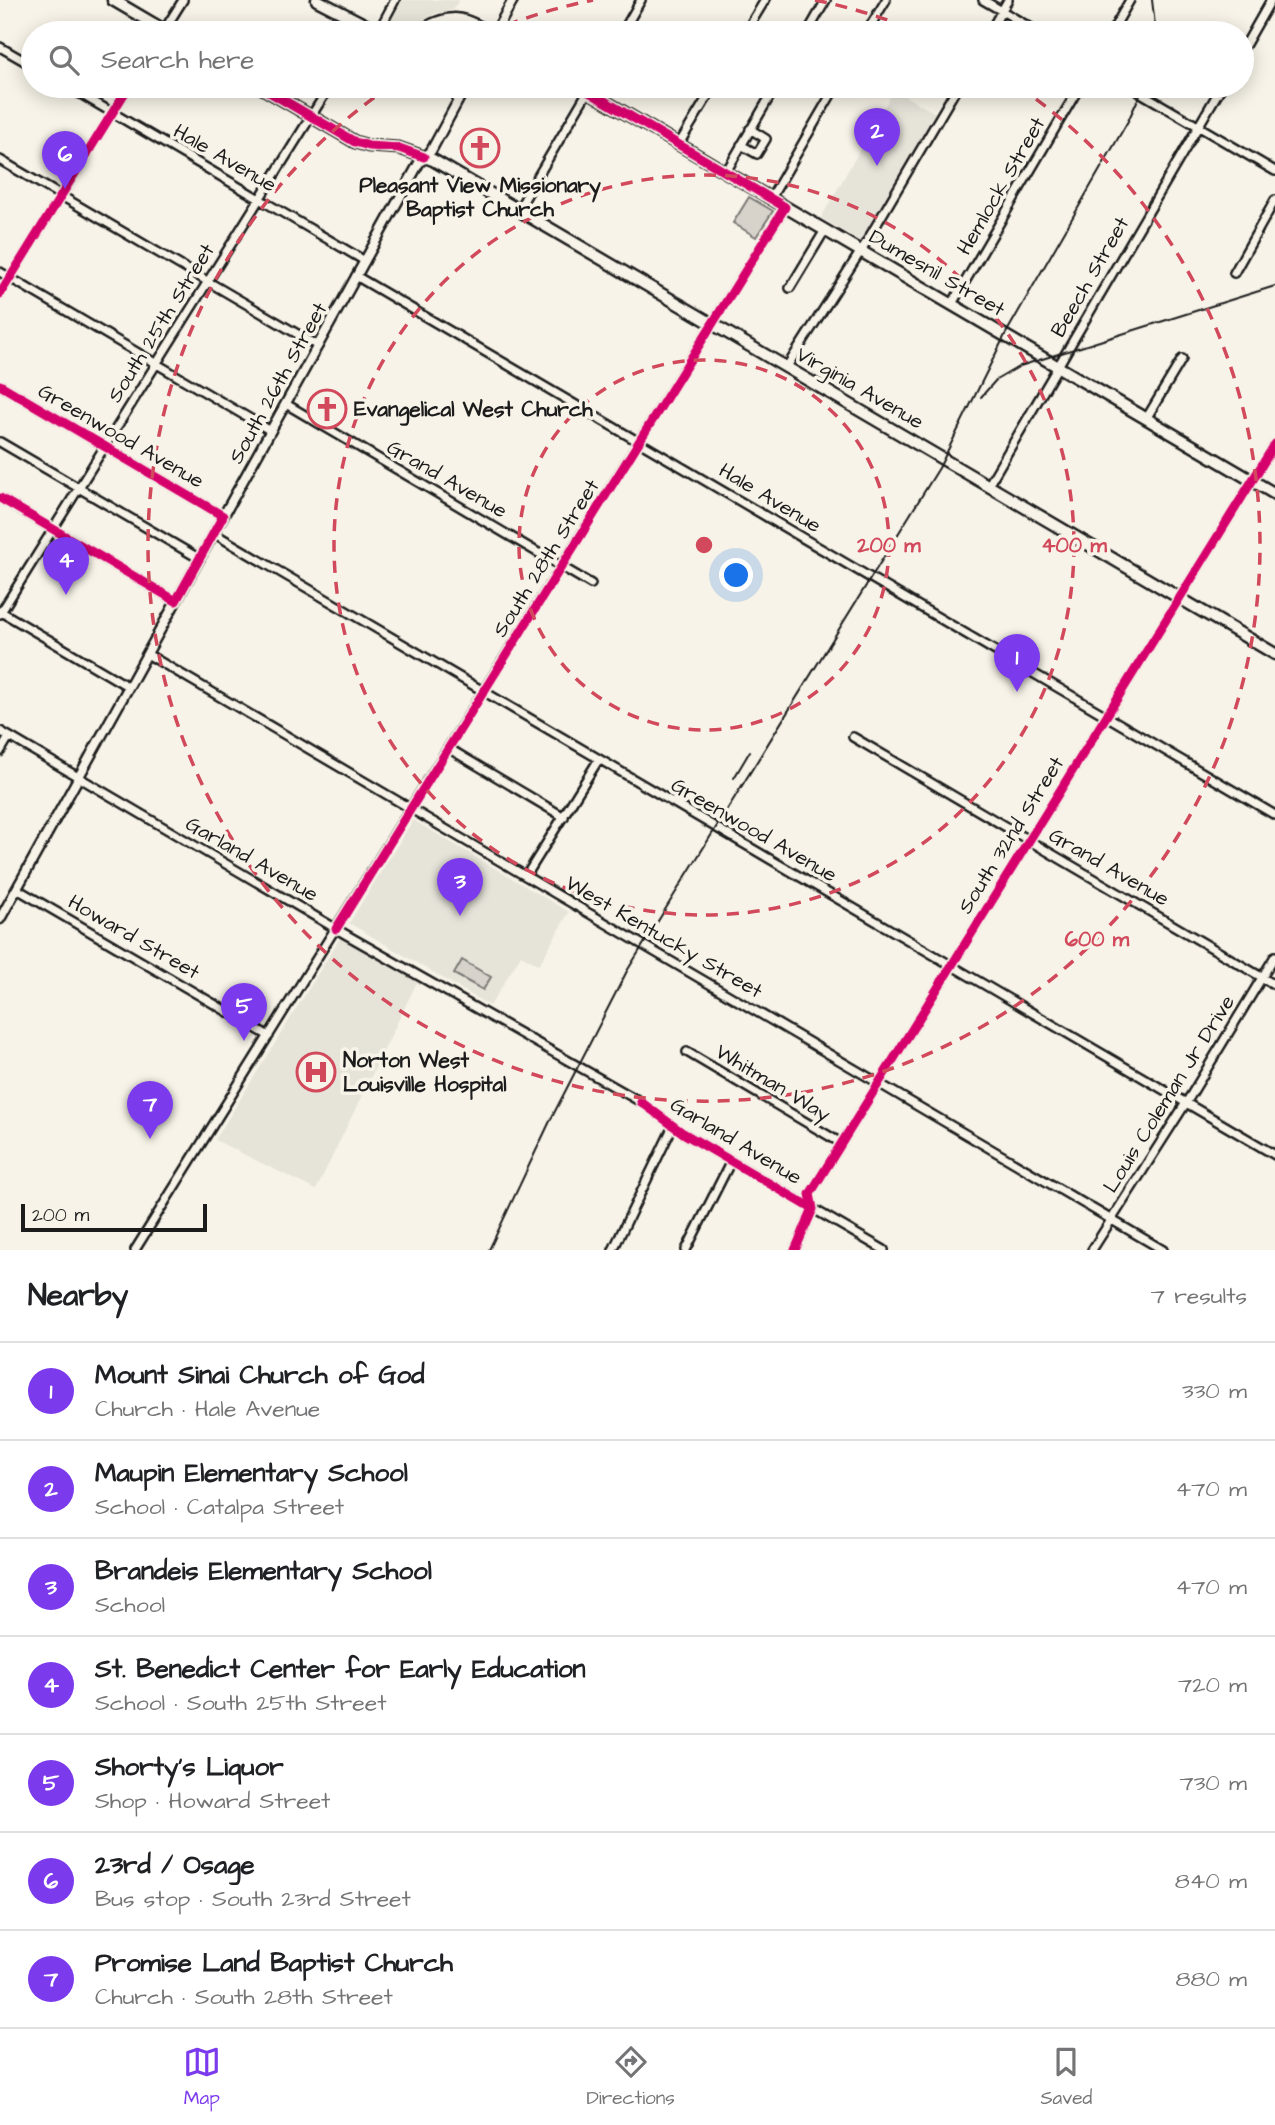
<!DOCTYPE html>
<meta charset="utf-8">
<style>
:root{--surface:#fff;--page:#f2f2f2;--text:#202124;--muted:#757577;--line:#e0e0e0;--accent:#7c3aed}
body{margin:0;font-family:"Architects Daughter",sans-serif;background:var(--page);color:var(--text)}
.scale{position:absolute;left:21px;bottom:18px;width:186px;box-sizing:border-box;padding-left:7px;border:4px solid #1c1c1c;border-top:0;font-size:19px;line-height:24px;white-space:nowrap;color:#1c1c1c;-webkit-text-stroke:5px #f7f3e8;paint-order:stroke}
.you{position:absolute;left:737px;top:576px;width:24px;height:24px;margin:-18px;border:5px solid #fff;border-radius:50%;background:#1a73e8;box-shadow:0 0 0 10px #1a73e833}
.badge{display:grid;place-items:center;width:46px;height:46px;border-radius:50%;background:var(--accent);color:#fff;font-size:23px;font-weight:700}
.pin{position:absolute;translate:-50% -58px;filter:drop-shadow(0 2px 4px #0008)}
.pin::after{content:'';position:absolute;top:37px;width:24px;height:21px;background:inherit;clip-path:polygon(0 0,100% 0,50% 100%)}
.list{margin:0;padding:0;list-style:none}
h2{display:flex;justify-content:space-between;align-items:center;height:91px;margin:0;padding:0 28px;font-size:30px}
h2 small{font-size:23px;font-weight:400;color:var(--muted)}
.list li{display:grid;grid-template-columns:46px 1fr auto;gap:21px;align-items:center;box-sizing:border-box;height:98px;padding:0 28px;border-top:2px solid var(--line)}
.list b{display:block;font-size:26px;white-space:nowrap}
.list p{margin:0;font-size:23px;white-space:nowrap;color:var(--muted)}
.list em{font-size:23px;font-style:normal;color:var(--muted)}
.icon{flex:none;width:38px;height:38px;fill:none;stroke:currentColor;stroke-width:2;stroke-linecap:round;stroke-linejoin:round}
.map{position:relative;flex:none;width:1275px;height:1250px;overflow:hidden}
.search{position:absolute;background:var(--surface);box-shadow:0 4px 18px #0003;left:21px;right:21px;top:21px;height:77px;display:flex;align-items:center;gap:18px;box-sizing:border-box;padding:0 24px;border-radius:38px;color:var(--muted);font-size:26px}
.sheet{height:777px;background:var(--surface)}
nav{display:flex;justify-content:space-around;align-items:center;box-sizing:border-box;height:98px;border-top:2px solid var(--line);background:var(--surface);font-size:19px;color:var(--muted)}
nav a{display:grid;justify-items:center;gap:4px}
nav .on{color:var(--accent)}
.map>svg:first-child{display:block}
.built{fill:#e6e3d9}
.green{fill:#d7d3cb;stroke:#7a7874;stroke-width:2}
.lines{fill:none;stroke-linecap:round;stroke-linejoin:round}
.minor-casing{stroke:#1c1c1c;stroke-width:12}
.tertiary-casing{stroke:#1c1c1c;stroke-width:13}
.secondary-casing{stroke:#1c1c1c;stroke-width:15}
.minor{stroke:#f7f3e8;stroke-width:7}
.tertiary{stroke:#f7f3e8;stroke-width:8}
.secondary{stroke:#f7f3e8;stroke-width:10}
.rail{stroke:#1c1c1c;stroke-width:2}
.cycleway-casing{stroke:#f7f3e8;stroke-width:13}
.cycleway{stroke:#d6006c;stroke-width:9}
.ring{fill:none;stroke:#d1495b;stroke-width:3.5;stroke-dasharray:12 9}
.labels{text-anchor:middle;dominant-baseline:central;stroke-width:7;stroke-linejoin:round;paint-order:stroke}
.street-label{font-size:21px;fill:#1c1c1c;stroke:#f7f3e8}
.poi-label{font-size:21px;font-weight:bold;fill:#1c1c1c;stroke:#f7f3e8;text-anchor:start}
.centre{fill:#d1495b;stroke:#f7f3e8;stroke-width:3.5}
.ring-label{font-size:21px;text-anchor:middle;font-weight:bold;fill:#d1495b;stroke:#f7f3e8;stroke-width:7;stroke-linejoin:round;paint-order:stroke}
</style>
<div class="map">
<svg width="1275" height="1250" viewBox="0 0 1275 1250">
<rect width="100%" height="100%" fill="#f7f3e8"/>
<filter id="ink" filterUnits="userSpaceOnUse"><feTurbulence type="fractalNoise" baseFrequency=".0143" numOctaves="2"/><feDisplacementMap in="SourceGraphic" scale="14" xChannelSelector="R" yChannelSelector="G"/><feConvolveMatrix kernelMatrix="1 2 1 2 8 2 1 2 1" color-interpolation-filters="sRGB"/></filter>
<g filter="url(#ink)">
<path class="built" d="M402 0H459L453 10 436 13 407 29H387Z
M894 90 935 113 860 240H858L821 218Z
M413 820 569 912 539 965 521 955 490 1006 349 923Z
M340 938 417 982 316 1190 215 1140Z"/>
<path class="green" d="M749 197 773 211 756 237 733 223Z
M462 960 491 977 483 990 454 974Z"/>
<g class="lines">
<defs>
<path id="minor" d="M983 0 1040 33
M163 32 183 0
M378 32 395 0
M622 33 641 0
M745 33 765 0
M807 33 826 0
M866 33 886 0
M989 33 1008 0
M1111 33 1130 0
M0 47 33 66
M1242 51 1271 0
M67 86 365 261
M1129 86 1275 171
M679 144 714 86
M741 145 757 154 766 139 750 129
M0 160 318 346
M726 172 776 86
M771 198 836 86
M518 210 591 86
M0 272 271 431
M1234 273 1275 200
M356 276 1275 815
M790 288 825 230
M0 294 129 86
M952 304 1080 86
M786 368 864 246 958 86
M0 385 223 516
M286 404 591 584
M1146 419 1182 359
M0 442 200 559
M988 486 1222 86
M0 498 176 601
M215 534 1275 1155
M0 611 129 687
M0 614 330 86
M147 654 1163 1250
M0 731 345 934 641 1102 683 1133 884 1250
M853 737 1275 985
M448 748 564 817
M0 752 9 737
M526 876 599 759
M17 889 269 1036
M687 1052 841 1143
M135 1250 785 207
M613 1250 673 1126
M686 1250 731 1161
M795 1250 813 1209 810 1194 1275 444
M1092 1250 1191 1095 1275 956"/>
<path id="tertiary" d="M495 33 513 0
M0 919 419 163 431 151 466 86"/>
<path id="secondary" d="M113 0 169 33
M317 0 381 33
M417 33C448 15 458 14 490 33
M259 86 355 142 369 146 399 148 433 160 1275 654
M579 86 1275 494"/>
</defs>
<use href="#minor" class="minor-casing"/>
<use href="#tertiary" class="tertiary-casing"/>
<use href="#secondary" class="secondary-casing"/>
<use href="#minor" class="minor"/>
<use href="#tertiary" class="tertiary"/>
<use href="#secondary" class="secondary"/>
<path class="rail" d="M1152 0 1156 33
M981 397 996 380 1020 366 1275 286
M734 778 750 751
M489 1250 551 1119 627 971 939 468 1005 335 1128 121 1144 86"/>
<defs>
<path id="cycleway" d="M259 86 355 142 369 146 399 148 424 157
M0 294 129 86
M0 385 223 516 176 601 0 498
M336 929 785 207 579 86
M641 1102 683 1133 813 1209
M795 1250 813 1209 810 1194 1275 444"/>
</defs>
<use href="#cycleway" class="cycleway-casing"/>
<use href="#cycleway" class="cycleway"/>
</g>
</g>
<g class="ring">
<circle cx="704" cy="545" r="185"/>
<circle cx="704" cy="545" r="370"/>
<path d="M487 33A556 556 0 0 1 593 0M815 0A556 556 0 0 1 921 33M1019 87A556 556 0 1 1 389 87"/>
</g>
<defs>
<symbol id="church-ring" viewBox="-11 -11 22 22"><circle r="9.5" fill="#f7f3e8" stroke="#d1495b" stroke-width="1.5"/><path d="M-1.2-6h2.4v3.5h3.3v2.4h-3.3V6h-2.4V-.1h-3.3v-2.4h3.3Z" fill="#d1495b"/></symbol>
<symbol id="hospital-ring" viewBox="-11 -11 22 22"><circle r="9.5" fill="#f7f3e8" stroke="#d1495b" stroke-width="1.5"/><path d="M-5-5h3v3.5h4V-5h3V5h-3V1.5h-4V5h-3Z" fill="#d1495b"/></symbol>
</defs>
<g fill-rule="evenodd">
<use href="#church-ring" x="458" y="126" width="44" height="44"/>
<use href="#church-ring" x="305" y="387" width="44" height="44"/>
<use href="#hospital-ring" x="294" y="1050" width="44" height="44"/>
</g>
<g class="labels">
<g class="street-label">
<text transform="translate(225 158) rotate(30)">Hale Avenue</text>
<text transform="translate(1001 186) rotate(-60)">Hemlock Street</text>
<text transform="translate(937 273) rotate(30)">Dumesnil Street</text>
<text transform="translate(1090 277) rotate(-60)">Beech Street</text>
<text transform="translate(161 323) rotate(-58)">South 25th Street</text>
<text transform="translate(278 383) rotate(-61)">South 26th Street</text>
<text transform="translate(860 388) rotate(30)">Virginia Avenue</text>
<text transform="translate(121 436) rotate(30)">Greenwood Avenue</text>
<text transform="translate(447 479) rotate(30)">Grand Avenue</text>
<text transform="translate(770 498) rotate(31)">Hale Avenue</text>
<text transform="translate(546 558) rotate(-58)">South 28th Street</text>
<text transform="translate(754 830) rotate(30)">Greenwood Avenue</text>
<text transform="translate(1011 835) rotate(-58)">South 32nd Street</text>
<text transform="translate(252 859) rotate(30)">Garland Avenue</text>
<text transform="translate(1109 867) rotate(30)">Grand Avenue</text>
<text transform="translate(134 937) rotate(30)">Howard Street</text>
<text transform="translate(664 937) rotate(30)">West Kentucky Street</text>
<text transform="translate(773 1083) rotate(31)">Whitman Way</text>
<text transform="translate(1169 1094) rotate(-58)">Louis Coleman Jr Drive</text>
<text transform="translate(736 1141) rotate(31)">Garland Avenue</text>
</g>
<g class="poi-label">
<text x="480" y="185" text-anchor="middle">Pleasant View Missionary<tspan x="480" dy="24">Baptist Church</tspan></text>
<text x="354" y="409">Evangelical West Church</text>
<text x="343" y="1060">Norton West<tspan x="343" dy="24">Louisville Hospital</tspan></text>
</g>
</g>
<circle cx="704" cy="545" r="10" class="centre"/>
<g class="ring-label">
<text x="889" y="552">200 m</text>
<text x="1074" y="552">400 m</text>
<text x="1097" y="946">600 m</text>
</g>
</svg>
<div class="scale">200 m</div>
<div class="you"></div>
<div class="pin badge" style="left:1017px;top:692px">1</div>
<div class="pin badge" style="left:877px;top:166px">2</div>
<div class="pin badge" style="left:460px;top:916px">3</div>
<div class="pin badge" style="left:66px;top:595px">4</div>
<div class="pin badge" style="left:244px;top:1041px">5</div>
<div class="pin badge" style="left:65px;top:189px">6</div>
<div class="pin badge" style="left:150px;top:1139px">7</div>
<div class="search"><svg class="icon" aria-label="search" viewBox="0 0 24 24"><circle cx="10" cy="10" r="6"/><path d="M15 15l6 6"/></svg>Search here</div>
</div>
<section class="sheet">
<h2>Nearby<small>7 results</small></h2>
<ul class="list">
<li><span class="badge">1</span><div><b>Mount Sinai Church of God</b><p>Church · Hale Avenue</p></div><em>330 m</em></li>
<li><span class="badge">2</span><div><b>Maupin Elementary School</b><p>School · Catalpa Street</p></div><em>470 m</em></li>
<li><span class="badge">3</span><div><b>Brandeis Elementary School</b><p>School</p></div><em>470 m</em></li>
<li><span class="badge">4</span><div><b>St. Benedict Center for Early Education</b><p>School · South 25th Street</p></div><em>720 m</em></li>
<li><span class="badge">5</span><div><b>Shorty's Liquor</b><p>Shop · Howard Street</p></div><em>730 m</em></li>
<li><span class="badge">6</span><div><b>23rd / Osage</b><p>Bus stop · South 23rd Street</p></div><em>840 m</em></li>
<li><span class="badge">7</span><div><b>Promise Land Baptist Church</b><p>Church · South 28th Street</p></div><em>880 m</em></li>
</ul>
</section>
<nav>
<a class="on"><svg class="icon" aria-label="map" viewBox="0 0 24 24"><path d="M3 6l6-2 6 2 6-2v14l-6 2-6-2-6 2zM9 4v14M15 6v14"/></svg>Map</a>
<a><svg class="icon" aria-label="directions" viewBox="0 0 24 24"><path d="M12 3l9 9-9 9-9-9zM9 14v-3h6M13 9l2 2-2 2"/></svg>Directions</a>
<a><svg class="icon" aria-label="saved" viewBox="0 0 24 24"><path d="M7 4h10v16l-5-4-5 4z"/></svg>Saved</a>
</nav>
